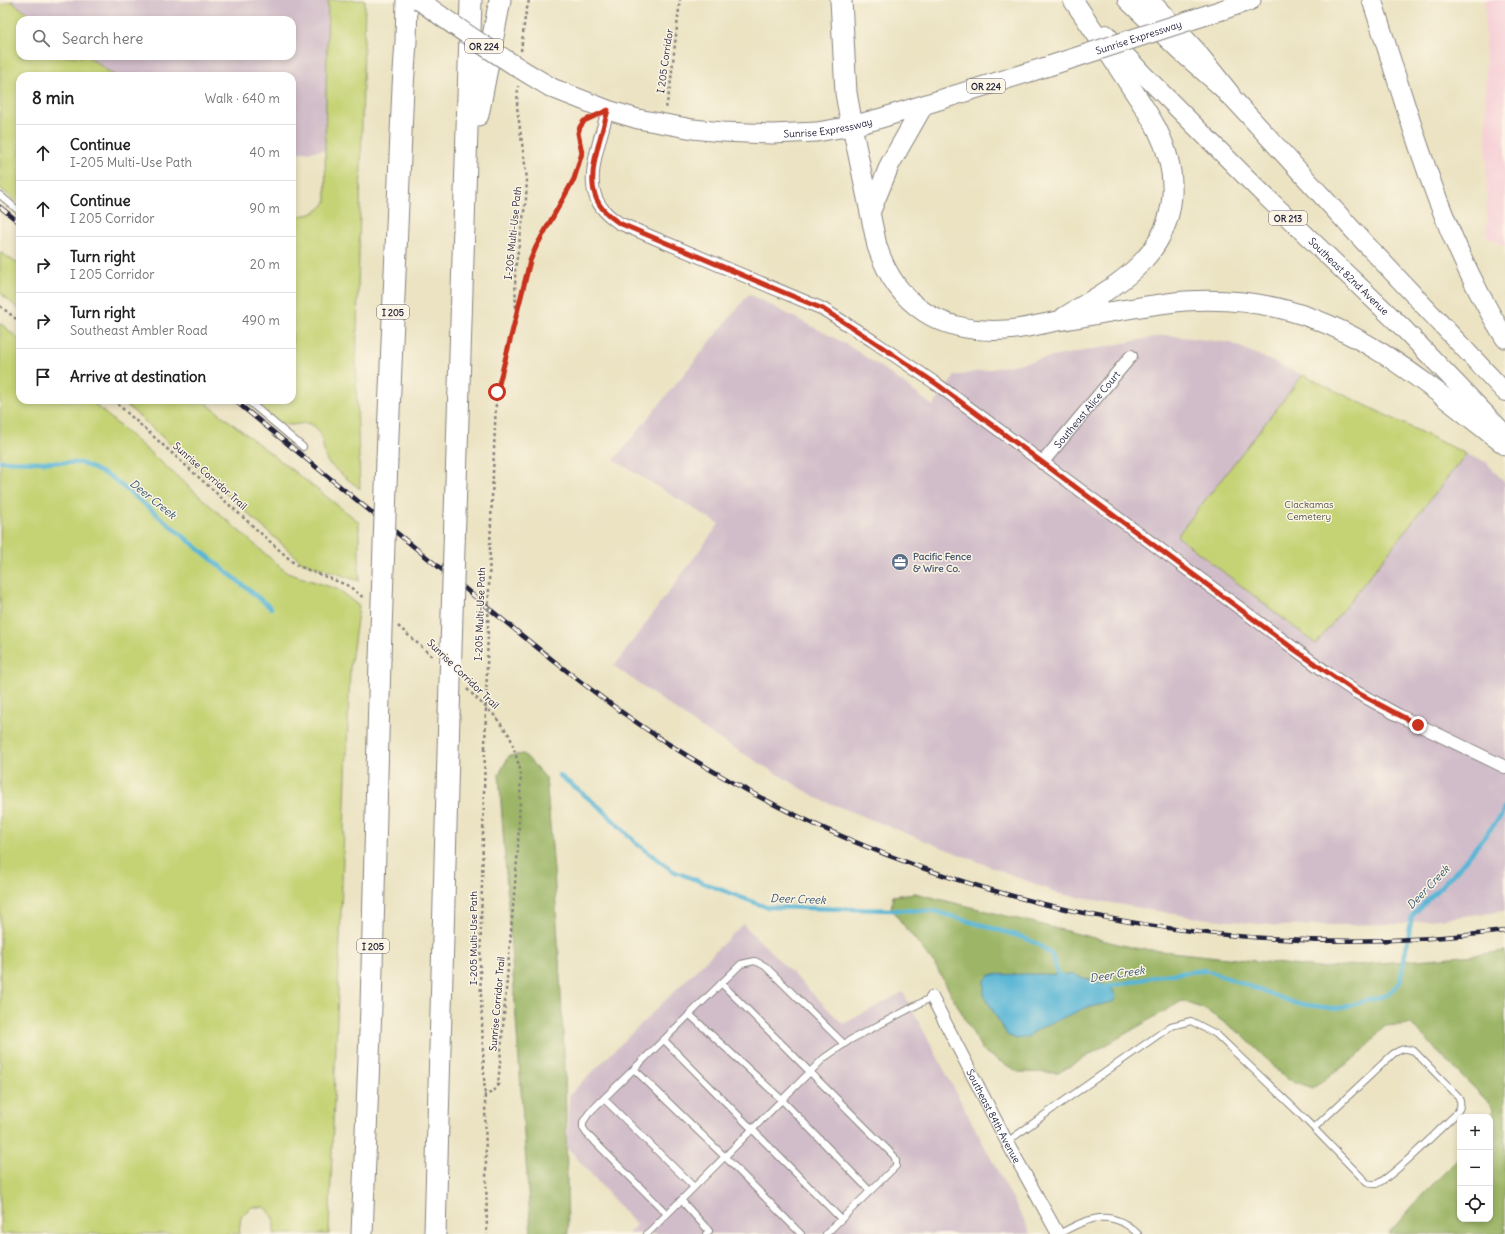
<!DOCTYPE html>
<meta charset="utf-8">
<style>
:root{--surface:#fff;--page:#f2f2f2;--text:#222;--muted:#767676;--line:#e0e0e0}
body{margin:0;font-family:Delius,sans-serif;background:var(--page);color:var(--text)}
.controls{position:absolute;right:12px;bottom:12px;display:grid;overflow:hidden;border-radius:8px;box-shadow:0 2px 6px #0003}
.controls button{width:36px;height:36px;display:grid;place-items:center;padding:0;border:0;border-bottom:1px solid var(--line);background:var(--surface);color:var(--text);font:20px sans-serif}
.stop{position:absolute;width:12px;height:12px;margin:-9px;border:3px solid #c8321e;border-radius:50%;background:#fff}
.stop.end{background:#c8321e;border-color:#fff;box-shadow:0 1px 4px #0008}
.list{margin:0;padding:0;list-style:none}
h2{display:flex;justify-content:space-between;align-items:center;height:52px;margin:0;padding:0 16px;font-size:17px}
h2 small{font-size:13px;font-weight:400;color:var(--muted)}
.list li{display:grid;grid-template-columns:26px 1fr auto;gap:12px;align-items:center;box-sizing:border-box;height:56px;padding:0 16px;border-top:1px solid var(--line)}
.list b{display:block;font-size:15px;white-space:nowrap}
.list p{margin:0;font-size:13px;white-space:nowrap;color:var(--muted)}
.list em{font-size:13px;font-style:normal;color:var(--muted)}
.icon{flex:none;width:22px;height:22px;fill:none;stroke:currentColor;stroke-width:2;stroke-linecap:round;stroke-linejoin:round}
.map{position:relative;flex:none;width:1505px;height:1234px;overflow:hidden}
.search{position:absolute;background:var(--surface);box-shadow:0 2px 6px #0003;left:16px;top:16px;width:280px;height:44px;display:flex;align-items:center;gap:10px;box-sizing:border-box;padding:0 14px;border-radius:12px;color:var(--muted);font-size:15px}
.panel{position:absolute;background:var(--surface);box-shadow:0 2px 6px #0003;left:16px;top:72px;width:280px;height:332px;border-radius:12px}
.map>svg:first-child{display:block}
.built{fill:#f6cfd7}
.industrial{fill:#d1bdc9}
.green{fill:#c5d375;stroke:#747a58}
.forest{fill:#9cb566;stroke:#5f6c50}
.water{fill:#58b6d6;stroke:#3d6c88}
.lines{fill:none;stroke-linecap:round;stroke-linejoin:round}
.stream{stroke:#58b6d6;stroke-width:4.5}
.service-casing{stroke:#86827e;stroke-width:8}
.minor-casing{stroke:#86827e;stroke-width:14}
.primary-casing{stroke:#86827e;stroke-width:20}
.trunk-casing{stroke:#86827e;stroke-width:21}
.motorway-casing{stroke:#86827e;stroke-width:23}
.path{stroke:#86827e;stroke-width:2.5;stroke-dasharray:3 3;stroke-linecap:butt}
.service{stroke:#fff;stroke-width:6}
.minor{stroke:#fff;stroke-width:12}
.primary{stroke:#fff;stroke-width:18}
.trunk{stroke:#fff;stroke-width:19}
.motorway{stroke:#fff;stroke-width:21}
.rail-casing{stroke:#22223b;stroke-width:4.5}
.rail{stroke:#fcf5e5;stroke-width:3;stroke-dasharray:9;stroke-linecap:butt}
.trunk-bridge-casing{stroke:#86827e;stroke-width:21;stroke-linecap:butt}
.motorway-bridge-casing{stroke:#86827e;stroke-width:23;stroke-linecap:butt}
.path-bridge{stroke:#86827e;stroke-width:2.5;stroke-dasharray:3 3;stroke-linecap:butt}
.trunk-bridge{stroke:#fff;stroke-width:19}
.motorway-bridge{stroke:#fff;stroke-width:21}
.route{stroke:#c8321e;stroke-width:5}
.labels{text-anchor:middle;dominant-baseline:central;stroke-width:3;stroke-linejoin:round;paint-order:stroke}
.shield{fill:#fcf5e5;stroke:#63616e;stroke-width:1}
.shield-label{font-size:9px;font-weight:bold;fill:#22223b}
.street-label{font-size:10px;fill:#22223b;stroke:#fcf5e5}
.park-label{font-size:10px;fill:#53574c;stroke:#fcf5e5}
.service-label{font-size:10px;font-weight:bold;fill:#4e5e75;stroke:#fcf5e5;text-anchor:start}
.water-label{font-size:11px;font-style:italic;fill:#355671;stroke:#fcf5e5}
</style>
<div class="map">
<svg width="1505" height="1234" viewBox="0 0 1505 1234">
<rect width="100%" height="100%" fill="#fcf5e5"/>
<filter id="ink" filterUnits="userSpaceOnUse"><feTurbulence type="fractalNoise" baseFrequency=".025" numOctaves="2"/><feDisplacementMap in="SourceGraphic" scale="8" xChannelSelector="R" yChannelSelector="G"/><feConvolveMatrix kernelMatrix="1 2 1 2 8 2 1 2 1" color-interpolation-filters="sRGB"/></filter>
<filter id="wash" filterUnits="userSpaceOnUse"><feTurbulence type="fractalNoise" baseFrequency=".012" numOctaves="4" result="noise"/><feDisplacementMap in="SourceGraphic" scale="16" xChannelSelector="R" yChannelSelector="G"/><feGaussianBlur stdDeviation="0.9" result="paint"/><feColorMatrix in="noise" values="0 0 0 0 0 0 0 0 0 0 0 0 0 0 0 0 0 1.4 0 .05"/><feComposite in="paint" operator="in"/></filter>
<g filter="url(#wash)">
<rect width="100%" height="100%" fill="#ebe3c2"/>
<path class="built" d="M1485 0H1505V246L1487 237Z"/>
<path class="industrial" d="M12 0H328L325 150 292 153V76H115L87 56H292V20H37L11 1Z
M749 294 846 344 888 372 933 406 955 376 1165 335 1231 343 1303 375 1177 536 1316 644 1466 454 1486 462 1505 483V911L1397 924 1279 926 1192 917 1060 894 819 799 701 728 614 666 719 524 614 460Z
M743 924 843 1024 903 992 1031 1234H628L636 1225 567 1147 569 1095Z"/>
<path class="green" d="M328 0H365L356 375 360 489C353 483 332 468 327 461 321 449 326 433 312 425 305 421 298 425 291 425 279 426 262 408 253 400H292V215C305 217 318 214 326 202L325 150Z
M11 1 37 20H20V56H87L115 76H20V205L0 188V6Z
M0 252 20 265V310L0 293Z
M0 323 20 340V400H90L287 573 337 589 359 606 350 669 329 1234H274V1218L265 1207H252L241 1216 239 1234H0Z
M1303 375 1466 454 1316 644 1177 536Z
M121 400H202L359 522V581L302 562Z"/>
<path class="forest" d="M524 754 546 778 554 870 565 1067 568 1234H531L499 774 509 756Z
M915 893 1134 948 1320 968 1476 955 1505 951V1234H1388L1425 1192 1460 1157V1219H1490V1128L1491 1126 1494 1108 1411 1024 1385 1026 1358 1056 1313 1088 1287 1079 1240 1033 1204 1009 1182 1001 1058 1073 1018 1072 983 1051 935 965 891 909 893 896Z"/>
<path class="water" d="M1028 974 1075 975 1111 987 1116 997 1113 1002 1085 1008 1040 1028 1027 1037 1017 1039 1007 1035 984 995V981L990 975Z"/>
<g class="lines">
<path class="stream" d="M0 461 81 463 111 477 271 608
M559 775 602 809 637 844 673 871 766 907 934 911 1022 937 1038 944 1052 955 1058 974 1063 977
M1106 987 1164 975 1206 970 1294 1003 1337 1009 1387 995 1400 982 1412 916 1459 868 1501 816 1505 806"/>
</g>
</g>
<g filter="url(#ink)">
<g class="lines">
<defs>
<path id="service" d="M0 195 20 212
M247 400 303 447
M721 983 894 1156 896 1161V1166L826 1234
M689 1014 782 1100 870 1191
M664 1040 841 1219
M634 1069 725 1157 801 1234
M604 1099 694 1187
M1007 1142 1054 1108 1171 1026 1191 1021 1216 1034 1297 1111 1367 1183C1369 1184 1373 1184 1376 1184 1390 1180 1442 1127 1455 1115 1461 1108 1462 1103 1458 1096L1414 1051C1405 1047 1401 1049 1393 1054L1314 1128
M681 1200 709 1231 706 1234
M667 1214 587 1134 583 1128V1122L589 1113 741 964 755 961 765 966 844 1044
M647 1234 824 1058 850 1040 932 997
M1059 1234C1088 1218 1111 1207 1138 1234"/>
<g id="minor">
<path d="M608 110C602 134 587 172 595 195 599 208 609 216 619 223L823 309 873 341 938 385 1326 672 1356 692 1398 715 1505 767"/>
<path id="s1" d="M1042 463 1131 356"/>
<path id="s2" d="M932 997 1007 1142 1058 1234"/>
</g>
<g id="primary">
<path d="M1127 0 1181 52 1229 94 1364 242 1505 392"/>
<path id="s3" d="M1106 34 1143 74 1258 189 1402 327 1505 434"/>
</g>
<g id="trunk">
<path d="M1372 0C1409 115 1440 235 1505 338"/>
<path d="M1222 10 1251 0"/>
<path id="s4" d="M552 88 608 110 638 119 693 129 722 132 772 134 817 132 852 126 878 119 1049 66"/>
<path d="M852 126 877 246C897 307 942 334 1006 330 1024 329 1041 324 1058 321 1100 314 1144 305 1185 301 1216 299 1248 301 1278 308 1366 328 1435 391 1505 445"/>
<path d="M870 213 890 164 923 106"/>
<path d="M1064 317C1091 300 1121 285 1143 261 1178 223 1180 175 1157 129 1148 112 1136 95 1125 78 1108 52 1091 26 1073 0"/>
</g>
<path id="motorway" d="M841 0 846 93 852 126
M1148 0 1193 49 1229 94
M478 115 500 0
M387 459 403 87 406 41 407 0
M455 515 471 0
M362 1234 371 1007 380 659
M435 1234 449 715"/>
</defs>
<use href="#service" class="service-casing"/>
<use href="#minor" class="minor-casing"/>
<use href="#primary" class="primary-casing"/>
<use href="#trunk" class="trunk-casing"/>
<use href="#motorway" class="motorway-casing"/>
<path class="path" d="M521 51 525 17 529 0
M666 108 670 88 680 0
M0 306 20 322
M517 313 530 261 536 247 574 179 582 153 578 133 580 127 587 120
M113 400 296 565 349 586 365 599
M490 545 496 402 499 381 516 317 515 270 526 199 527 179 517 107 518 86
M398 626 433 657
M467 689 494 715 510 736 521 772 518 848 498 1086 493 1092 484 1095
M485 748 480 971 485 1100 487 1234"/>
<use href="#service" class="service"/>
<use href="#minor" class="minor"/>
<use href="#primary" class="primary"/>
<use href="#trunk" class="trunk"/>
<use href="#motorway" class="motorway"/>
<defs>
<path id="rail" d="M0 207 20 223
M234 400C310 462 386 524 462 586 528 641 595 696 667 743 914 902 1215 967 1505 931"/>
</defs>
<use href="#rail" class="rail-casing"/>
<use href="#rail" class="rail"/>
<defs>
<g id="trunk-bridge">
<path d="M419 0C462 32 506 61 552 88"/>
<path id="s5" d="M1049 66 1222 10"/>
</g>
<path id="motorway-bridge" d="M380 659 387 459
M449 715 455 515"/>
</defs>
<use href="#trunk-bridge" class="trunk-bridge-casing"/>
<use href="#motorway-bridge" class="motorway-bridge-casing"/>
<path class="path-bridge" d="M485 748 490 545"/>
<use href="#trunk-bridge" class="trunk-bridge"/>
<use href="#motorway-bridge" class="motorway-bridge"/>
</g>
</g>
<g class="lines" filter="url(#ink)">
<path class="route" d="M497 392 530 261 536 247 574 179 582 153 578 133 580 127 584 121 608 110C602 134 587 172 595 195 599 208 609 216 619 223L823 309 873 341 938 385 1295 650 1356 692 1418 725"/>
</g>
<defs>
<symbol id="office-disc" viewBox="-11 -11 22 22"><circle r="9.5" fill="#5c6f8a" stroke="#fcf5e5"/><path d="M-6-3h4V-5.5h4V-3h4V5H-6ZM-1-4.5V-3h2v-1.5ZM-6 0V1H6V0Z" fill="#fff"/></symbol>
</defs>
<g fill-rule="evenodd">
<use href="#office-disc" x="890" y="552" width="20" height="20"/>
</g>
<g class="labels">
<g class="shield">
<rect x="465" y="39" width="38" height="14" rx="3"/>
<rect x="967" y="79" width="38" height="14" rx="3"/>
<rect x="1269" y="211" width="38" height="14" rx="3"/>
<rect x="377" y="305" width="32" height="14" rx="3"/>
<rect x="357" y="939" width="32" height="14" rx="3"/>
</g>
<g class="shield-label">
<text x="484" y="46">OR 224</text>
<text x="986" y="86">OR 224</text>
<text x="1288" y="218">OR 213</text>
<text x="393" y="312">I 205</text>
<text x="373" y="946">I 205</text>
</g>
<g class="street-label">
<text stroke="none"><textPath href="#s5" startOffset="94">Sunrise Expressway</textPath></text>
<text transform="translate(665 61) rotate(-82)">I 205 Corridor</text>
<text stroke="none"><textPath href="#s4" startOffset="283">Sunrise Expressway</textPath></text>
<text transform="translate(513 233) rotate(-84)">I-205 Multi-Use Path</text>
<text stroke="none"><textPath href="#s3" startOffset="343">Southeast 82nd Avenue</textPath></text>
<text stroke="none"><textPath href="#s1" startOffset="70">Southeast Alice Court</textPath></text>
<text transform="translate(210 476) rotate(42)">Sunrise Corridor Trail</text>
<text transform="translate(480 614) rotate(-88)">I-205 Multi-Use Path</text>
<text transform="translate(463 674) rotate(44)">Sunrise Corridor Trail</text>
<text transform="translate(473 938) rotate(-90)">I-205 Multi-Use Path</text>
<text transform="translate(497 1004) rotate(-85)">Sunrise Corridor Trail</text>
<text stroke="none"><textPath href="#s2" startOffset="134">Southeast 84th Avenue</textPath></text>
</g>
<g class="park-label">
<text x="1309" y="504">Clackamas<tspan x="1309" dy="12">Cemetery</tspan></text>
</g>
<g class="service-label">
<text x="913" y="556">Pacific Fence<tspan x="913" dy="12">&amp; Wire Co.</tspan></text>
</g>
<g class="water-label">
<text transform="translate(153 499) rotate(39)">Deer Creek</text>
<text transform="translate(1428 887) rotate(-46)">Deer Creek</text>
<text transform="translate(798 899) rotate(2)">Deer Creek</text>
<text transform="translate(1117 974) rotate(-9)">Deer Creek</text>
</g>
</g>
</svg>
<div class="controls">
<button>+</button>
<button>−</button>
<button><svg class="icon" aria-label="locate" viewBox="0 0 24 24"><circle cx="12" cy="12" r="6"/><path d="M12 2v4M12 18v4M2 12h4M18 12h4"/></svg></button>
</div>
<div class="stop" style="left:497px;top:392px"></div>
<div class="stop end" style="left:1418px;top:725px"></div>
<div class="search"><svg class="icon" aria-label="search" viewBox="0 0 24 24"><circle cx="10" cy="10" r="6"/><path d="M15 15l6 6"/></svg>Search here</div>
<section class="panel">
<h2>8 min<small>Walk · 640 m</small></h2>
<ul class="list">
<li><svg class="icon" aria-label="ahead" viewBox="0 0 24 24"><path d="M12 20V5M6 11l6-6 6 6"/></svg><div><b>Continue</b><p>I-205 Multi-Use Path</p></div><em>40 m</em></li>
<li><svg class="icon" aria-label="ahead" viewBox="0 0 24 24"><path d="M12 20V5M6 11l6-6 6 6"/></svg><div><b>Continue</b><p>I 205 Corridor</p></div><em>90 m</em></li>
<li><svg class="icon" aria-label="right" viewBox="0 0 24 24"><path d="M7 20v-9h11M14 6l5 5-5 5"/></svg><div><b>Turn right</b><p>I 205 Corridor</p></div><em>20 m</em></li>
<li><svg class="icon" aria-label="right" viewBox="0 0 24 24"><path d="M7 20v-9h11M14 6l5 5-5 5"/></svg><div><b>Turn right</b><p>Southeast Ambler Road</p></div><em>490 m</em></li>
<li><svg class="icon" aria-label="arrive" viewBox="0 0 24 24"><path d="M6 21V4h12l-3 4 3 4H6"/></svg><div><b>Arrive at destination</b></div></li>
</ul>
</section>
</div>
